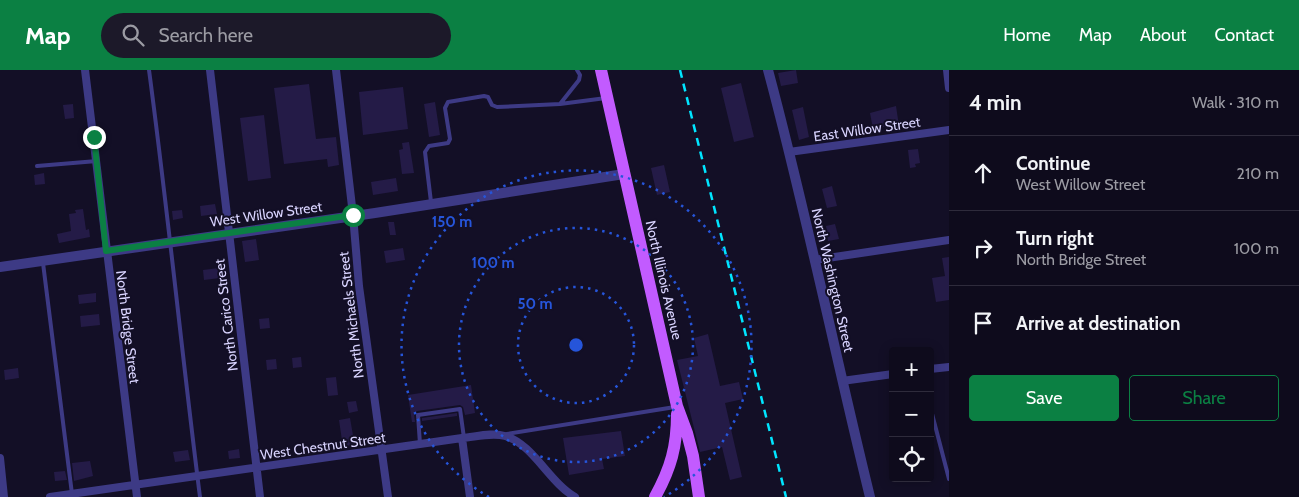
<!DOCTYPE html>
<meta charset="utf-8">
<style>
:root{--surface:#0e0b1c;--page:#1c1929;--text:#f1f3f6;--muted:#9b9ba3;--line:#2e2b3b;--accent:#0b8043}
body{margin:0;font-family:Cabin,sans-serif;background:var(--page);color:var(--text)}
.controls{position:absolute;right:15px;bottom:15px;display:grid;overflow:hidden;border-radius:5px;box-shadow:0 2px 12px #0003}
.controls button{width:45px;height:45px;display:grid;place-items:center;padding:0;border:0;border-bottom:1px solid var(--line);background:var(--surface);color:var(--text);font:25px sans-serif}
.stop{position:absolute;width:15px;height:15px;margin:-11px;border:4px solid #0b8043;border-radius:50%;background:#fff}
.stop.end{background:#0b8043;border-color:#fff;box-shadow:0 1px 5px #0008}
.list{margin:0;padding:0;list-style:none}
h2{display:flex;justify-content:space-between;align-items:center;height:65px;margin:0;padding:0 20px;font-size:21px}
h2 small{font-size:16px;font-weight:400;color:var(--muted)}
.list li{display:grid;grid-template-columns:32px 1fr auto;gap:15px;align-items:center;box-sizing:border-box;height:75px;padding:0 20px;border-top:1px solid var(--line)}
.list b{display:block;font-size:19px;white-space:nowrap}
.list p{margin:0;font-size:16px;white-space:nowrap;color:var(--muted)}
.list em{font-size:16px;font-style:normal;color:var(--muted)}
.actions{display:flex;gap:10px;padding:15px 20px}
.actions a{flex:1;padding:11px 0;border:1px solid var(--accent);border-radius:5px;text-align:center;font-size:18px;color:var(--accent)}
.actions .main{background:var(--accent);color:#fff}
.icon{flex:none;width:28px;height:28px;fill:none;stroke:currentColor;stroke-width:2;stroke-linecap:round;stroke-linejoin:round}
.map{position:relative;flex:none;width:949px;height:427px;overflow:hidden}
header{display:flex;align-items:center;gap:30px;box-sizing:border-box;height:70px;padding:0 25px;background:var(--accent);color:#fff}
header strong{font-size:24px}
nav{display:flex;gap:28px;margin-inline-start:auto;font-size:18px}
.search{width:350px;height:45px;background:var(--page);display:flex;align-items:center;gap:12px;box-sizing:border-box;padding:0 18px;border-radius:28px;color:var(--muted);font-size:19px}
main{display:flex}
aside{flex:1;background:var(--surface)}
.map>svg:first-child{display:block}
.building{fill:#241b47}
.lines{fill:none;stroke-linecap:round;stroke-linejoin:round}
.service{stroke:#3d3a85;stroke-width:4}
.minor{stroke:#3d3a85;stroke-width:8}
.tertiary{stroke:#3d3a85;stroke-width:10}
.primary{stroke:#c25bff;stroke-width:12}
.rail{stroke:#00e5ff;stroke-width:2.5;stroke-dasharray:8 6;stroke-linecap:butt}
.route{stroke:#0b8043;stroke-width:6}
.ring{fill:none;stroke:#2655da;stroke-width:2.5;stroke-dasharray:2.5 5}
.labels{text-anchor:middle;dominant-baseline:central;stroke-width:4;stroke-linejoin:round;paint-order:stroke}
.street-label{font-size:14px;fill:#d9d4ff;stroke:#130f26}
.centre{fill:#2655da;stroke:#130f26;stroke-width:2.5}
.ring-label{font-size:15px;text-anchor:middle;font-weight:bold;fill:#2655da;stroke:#130f26;stroke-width:4;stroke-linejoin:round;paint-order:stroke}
</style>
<header>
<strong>Map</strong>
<div class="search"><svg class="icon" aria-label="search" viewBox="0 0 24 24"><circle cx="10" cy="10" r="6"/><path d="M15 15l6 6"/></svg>Search here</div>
<nav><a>Home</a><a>Map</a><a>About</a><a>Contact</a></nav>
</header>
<main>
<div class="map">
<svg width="949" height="427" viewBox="0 0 949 427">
<rect width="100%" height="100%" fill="#130f26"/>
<path class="building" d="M796 0 798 13 781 16 778 3Z
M741 13 754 67 734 72 721 18Z
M309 14 316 69 336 67 339 95 328 97 327 89 284 94 274 18Z
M403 17 408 59 363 65 359 22Z
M435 32 440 65 429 67 424 34Z
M73 34 74 48 65 49 63 35Z
M896 36 899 56 890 58 889 56 873 59 870 43Z
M803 37 809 67 799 70 792 40Z
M264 45 271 108 248 111 240 48Z
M409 72 414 103 402 104 399 80 403 79 402 73Z
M918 79 920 93 915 94 916 97 910 98 908 80Z
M664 95 670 122 657 125 651 98Z
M44 103 45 114 35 115 34 105Z
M396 108 398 121 373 125 371 112Z
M832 116 837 136 827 138 822 119Z
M215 134 217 144 201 146 200 136Z
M83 139 86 160 89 159 90 167 59 173 57 164 71 161 69 144 76 143 75 140Z
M182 140 183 148 173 150 172 141Z
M388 152H394L396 165H390Z
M835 154 839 169 828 171 826 156Z
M256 169 259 190 245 192 242 171Z
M403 178 405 190 386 193 384 181Z
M949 187V230L936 232 932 208 945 206 942 188Z
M219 198 220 208 204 210 203 200Z
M96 223V232L79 234 78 225Z
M99 244 100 255 81 257 80 246Z
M269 248 270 258 260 259 259 249Z
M708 264 720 316 739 312 743 329 725 333 742 407 730 410 722 377 700 382 677 290 698 286 694 268Z
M301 287 302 297 293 298 292 288Z
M276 289 277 299 267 300 266 290Z
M18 298 19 308 5 310 4 300Z
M336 307 338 325 328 326 326 308Z
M471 315 475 343 465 345 463 337 460 335 417 341 414 344 415 352H412L408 325Z
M356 331 358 341 349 343 347 332Z
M457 343V346L422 351V348Z
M350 348 354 371H352L353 375 343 377 339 350Z
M621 361 625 386 602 389 604 399 569 405 563 368Z
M239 379 240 388 229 389 228 381Z
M188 380 190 390 175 392 173 382Z
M90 391 93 406 74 411 72 393Z
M65 401 67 410 55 411 54 402Z"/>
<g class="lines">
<path class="service" d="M149 0C168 142 182 285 200 427
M560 34 579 10 580 5 577 0
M37 96 97 91
M431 132 425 82 429 76 448 73 450 69 445 38 448 32 484 26 488 27 492 35 497 37 560 34 606 28
M43 193 72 424
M930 336 949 409
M507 364 675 337
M420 374 418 345 460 339 464 368"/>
<path class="minor" d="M85 0 137 427
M210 0 260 427
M336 0 353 145 359 216 388 427
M947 0 949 18
M789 82 949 60
M814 190 949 170
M930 299 949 297
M842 311 893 304
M462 368 470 427
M0 388 4 427
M50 427 462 368C475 367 492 362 505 366 533 374 549 412 575 427"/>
<path class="tertiary" d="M768 0C806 141 835 285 870 427
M0 197 375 143 624 104"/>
<path class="primary" d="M601 0 677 336 687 363 693 386 699 427
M655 427C671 398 677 376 677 344"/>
<path class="rail" d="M680 0 786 427"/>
</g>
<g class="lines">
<path class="route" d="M94 67 106 181 353 145"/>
</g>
<g class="ring">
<circle cx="576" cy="275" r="58"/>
<circle cx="576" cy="275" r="117"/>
<path d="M489 427A175 175 0 1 1 664 427"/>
</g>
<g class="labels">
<g class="street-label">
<text transform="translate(867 59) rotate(-8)">East Willow Street</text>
<text transform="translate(266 144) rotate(-8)">West Willow Street</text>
<text transform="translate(664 210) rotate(77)">North Illinois Avenue</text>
<text transform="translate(833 210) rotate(77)">North Washington Street</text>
<text transform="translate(226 245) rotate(-97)">North Carico Street</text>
<text transform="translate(351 245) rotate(-97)">North Michaels Street</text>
<text transform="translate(128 257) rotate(83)">North Bridge Street</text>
<text transform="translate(323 376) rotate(-8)">West Chestnut Street</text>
</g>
</g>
<circle cx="576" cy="275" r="8" class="centre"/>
<g class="ring-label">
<text x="452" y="157">150 m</text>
<text x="493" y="198">100 m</text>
<text x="535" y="239">50 m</text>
</g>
</svg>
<div class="controls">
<button>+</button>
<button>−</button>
<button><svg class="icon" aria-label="locate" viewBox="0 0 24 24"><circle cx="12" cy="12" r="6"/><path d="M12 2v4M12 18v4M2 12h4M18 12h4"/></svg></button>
</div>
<div class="stop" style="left:353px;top:145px"></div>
<div class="stop end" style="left:94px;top:67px"></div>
</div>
<aside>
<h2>4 min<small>Walk · 310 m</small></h2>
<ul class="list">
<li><svg class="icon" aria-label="ahead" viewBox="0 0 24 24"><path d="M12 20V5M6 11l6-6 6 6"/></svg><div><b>Continue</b><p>West Willow Street</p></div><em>210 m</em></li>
<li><svg class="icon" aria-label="right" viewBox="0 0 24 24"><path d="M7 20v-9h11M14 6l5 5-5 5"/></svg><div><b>Turn right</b><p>North Bridge Street</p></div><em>100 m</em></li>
<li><svg class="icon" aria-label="arrive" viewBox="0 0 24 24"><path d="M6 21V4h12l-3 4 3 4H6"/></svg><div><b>Arrive at destination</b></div></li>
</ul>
<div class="actions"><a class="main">Save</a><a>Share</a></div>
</aside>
</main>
